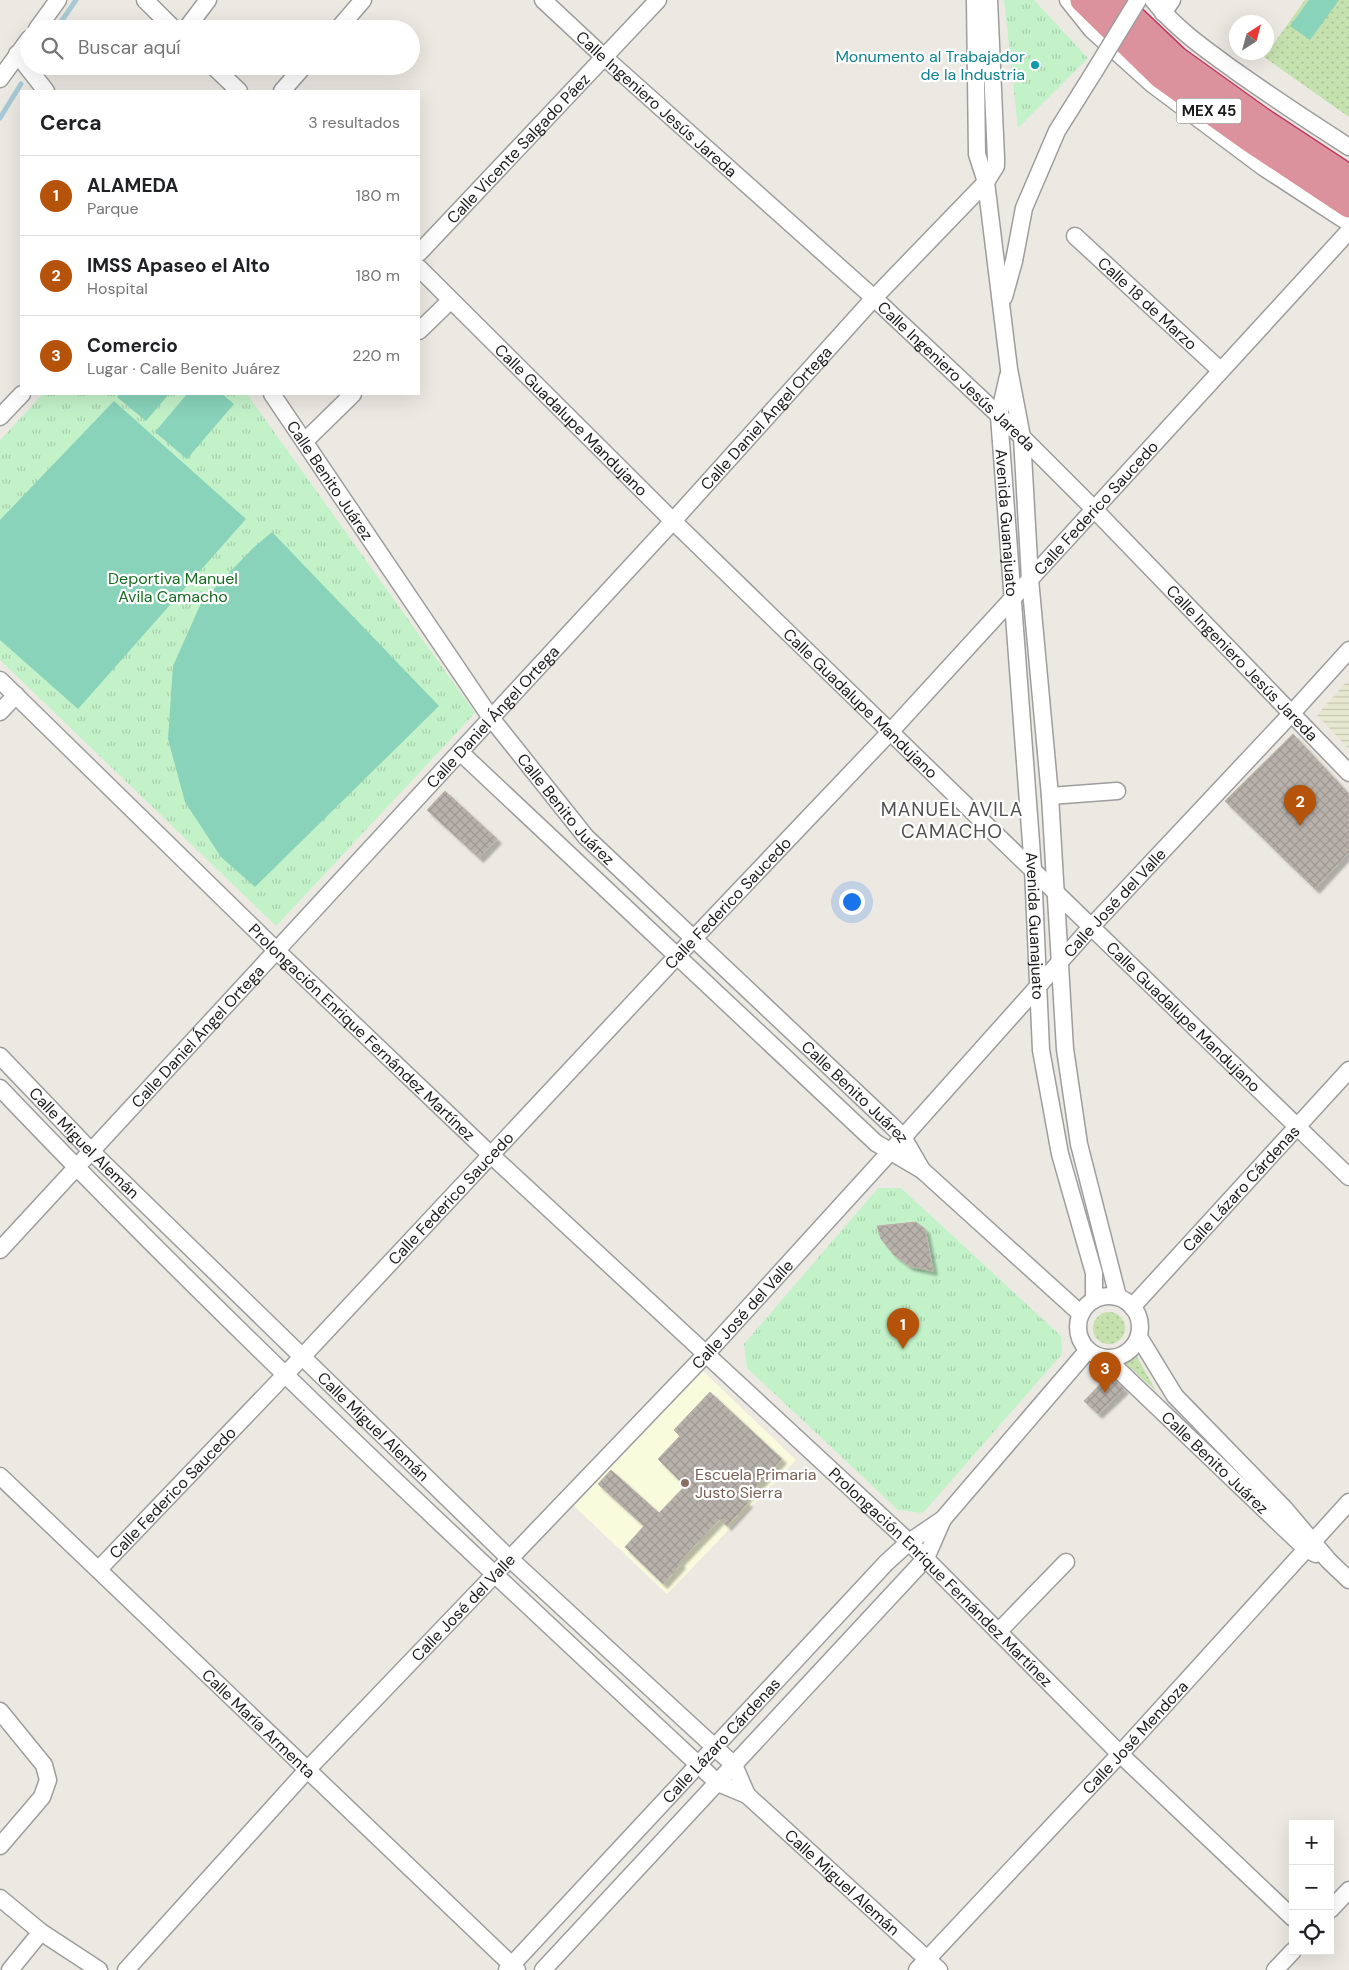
<!DOCTYPE html>
<html lang="es">
<meta charset="utf-8">
<style>
:root{--surface:#fff;--page:#f2f2f2;--text:#202124;--muted:#757577;--line:#e0e0e0;--accent:#b45309}
body{margin:0;font-family:"DM Sans",sans-serif;background:var(--page);color:var(--text)}
.controls{position:absolute;right:15px;bottom:15px;display:grid;overflow:hidden;border-radius:0px;box-shadow:0 5px 20px #0002}
.controls button{width:45px;height:45px;display:grid;place-items:center;padding:0;border:0;border-bottom:1px solid var(--line);background:var(--surface);color:var(--text);font:25px sans-serif}
.compass{position:absolute;left:1229px;top:15px;width:45px;height:45px;border-radius:50%;background:var(--surface);box-shadow:0 5px 20px #0002;rotate:36deg}
.you{position:absolute;left:851px;top:901px;width:18px;height:18px;margin:-12px;border:4px solid #fff;border-radius:50%;background:#1a73e8;box-shadow:0 0 0 8px #1a73e833}
.badge{display:grid;place-items:center;width:32px;height:32px;border-radius:50%;background:var(--accent);color:#fff;font-size:16px;font-weight:700}
.pin{position:absolute;translate:-50% -41px;filter:drop-shadow(0 1px 2px #0008)}
.pin::after{content:'';position:absolute;top:26px;width:18px;height:15px;background:inherit;clip-path:polygon(0 0,100% 0,50% 100%)}
.list{margin:0;padding:0;list-style:none}
h2{display:flex;justify-content:space-between;align-items:center;height:65px;margin:0;padding:0 20px;font-size:21px}
h2 small{font-size:16px;font-weight:400;color:var(--muted)}
.list li{display:grid;grid-template-columns:32px 1fr auto;gap:15px;align-items:center;box-sizing:border-box;height:80px;padding:0 20px;border-top:1px solid var(--line)}
.list b{display:block;font-size:19px;white-space:nowrap}
.list p{margin:0;font-size:16px;white-space:nowrap;color:var(--muted)}
.list em{font-size:16px;font-style:normal;color:var(--muted)}
.icon{flex:none;width:28px;height:28px;fill:none;stroke:currentColor;stroke-width:2;stroke-linecap:round;stroke-linejoin:round}
.map{position:relative;flex:none;width:1349px;height:1970px;overflow:hidden}
.search{position:absolute;background:var(--surface);box-shadow:0 5px 20px #0002;left:20px;top:20px;width:400px;height:55px;display:flex;align-items:center;gap:12px;box-sizing:border-box;padding:0 18px;border-radius:28px;color:var(--muted);font-size:19px}
.panel{position:absolute;background:var(--surface);box-shadow:0 5px 20px #0002;left:20px;top:90px;width:400px;height:305px;border-radius:0px}
.map>svg:first-child{display:block}
.education{fill:#f9fbdd}
.farmland{fill:url(#farmland-rules)}
.grass{fill:url(#grass-dots)}
.park{fill:url(#park-tufts)}
.pitch{fill:#89d3ba}
.lines{fill:none;stroke-linecap:round;stroke-linejoin:round}
.stream{stroke:#a8c9d5;stroke-width:5}
.building{fill:url(#building-cross-hatch);stroke:#bcb1a7;filter:url(#shadow)}
.minor-casing{stroke:#9d9d9d;stroke-width:19}
.highway-casing{stroke:#c23761;stroke-width:28}
.minor{stroke:#fff;stroke-width:16}
.highway{stroke:#db929d;stroke-width:25}
.minor-bridge-casing{stroke:#9d9d9d;stroke-width:19;stroke-linecap:butt}
.minor-bridge{stroke:#fff;stroke-width:16}
.culture-dot{fill:#0f9aa8;stroke:#fff;stroke-width:2}
.education-dot{fill:#8d6e63;stroke:#fff;stroke-width:2}
.labels{text-anchor:middle;dominant-baseline:central;stroke-width:4.5;stroke-linejoin:round;paint-order:stroke}
.shield{fill:#fff;stroke:#606060;stroke-width:1}
.shield-label{font-size:15px;font-weight:bold;fill:#1c1c1c}
.culture-label{font-size:16px;fill:#0d838f;stroke:#fff;text-anchor:end}
.street-label{font-size:16px;fill:#1c1c1c;stroke:#fff}
.park-label{font-size:16px;fill:#176c22;stroke:#fff}
.education-label{font-size:16px;fill:#785e54;stroke:#fff;text-anchor:start}
.quarter-label{font-size:19px;letter-spacing:1px;fill:#4f4f4f;stroke:#fff}
</style>
<div class="map">
<svg width="1349" height="1970" viewBox="0 0 1349 1970">
<defs>
<pattern id="farmland-rules" width="6" height="5" patternUnits="userSpaceOnUse" patternTransform="scale(1.25)"><rect width="6" height="5" fill="#e6e9d0"/><path d="M0 2.5h6" fill="none" stroke="#c5c7b2"/></pattern>
<pattern id="grass-dots" width="8" height="8" patternUnits="userSpaceOnUse" patternTransform="scale(1.25)"><rect width="8" height="8" fill="#c5e1ae"/><path d="M2 2h.1M6 6h.1" fill="none" stroke="#a9c095" stroke-width="1.8" stroke-linecap="round"/></pattern>
<pattern id="park-tufts" width="24" height="20" patternUnits="userSpaceOnUse" patternTransform="scale(1.25)"><rect width="24" height="20" fill="#c3f2c9"/><path d="M3 7l-1-3M5 7V3M7 7l1-3M15 17l-1-3M17 17v-4M19 17l1-3" fill="none" stroke="#a7cfac"/></pattern>
<pattern id="building-cross-hatch" width="8" height="8" patternUnits="userSpaceOnUse" patternTransform="scale(1.25)"><rect width="8" height="8" fill="#b9b2ac"/><path d="M0 0l8 8M0 8l8-8" fill="none" stroke="#9e9893"/></pattern>
<filter id="shadow"><feDropShadow dx="4.5" dy="4.5" stdDeviation="1" flood-color="#0004"/></filter>
</defs>
<rect width="100%" height="100%" fill="#ece9e3"/>
<path class="education" d="M703 1371 796 1460 667 1594 574 1506Z"/>
<path class="farmland" d="M1349 679V749L1317 715Z"/>
<path class="grass" d="M1305 0H1349V117L1264 57Z
M1093 1328a16 16 0 1 1 32 0a16 16 0 1 1-32 0Z
M1136 1355 1156 1391 1125 1363Z"/>
<path class="park" d="M1004 0H1034L1088 58 1018 128Z
M43 394H247L475 713 276 926 0 660V440Z
M878 1188H901L1061 1336 1062 1354 923 1513 898 1510 747 1368 744 1344Z"/>
<path class="pitch" d="M1309 0H1339L1310 40 1290 26Z
M120 394H169L146 421 117 397Z
M187 394H222L234 404 187 459 155 432Z
M114 401 246 519 78 709 0 640V520Z
M272 532 439 706 255 887 221 857 185 802 168 739 173 666 202 601 253 548Z"/>
<g class="lines">
<path class="stream" d="M56 29 76 0
M0 118 21 84"/>
</g>
<path class="building" d="M1293 734 1349 794V852L1315 889 1225 801Z
M445 791 497 839 479 858 427 810Z
M916 1222 925 1229 933 1271 909 1266 894 1255 881 1239 877 1226Z
M1109 1375 1124 1389 1098 1414 1084 1401Z
M710 1392 782 1459 744 1500 748 1503 727 1526 720 1519 679 1562 681 1564 663 1584 625 1547 644 1526 598 1484 611 1470 659 1513 685 1486 658 1459 680 1436 674 1430Z"/>
<g class="lines">
<defs>
<g id="minor">
<path d="M145 0 174 29"/>
<path id="s1" d="M543 0 604 57 874 298 1022 437 1093 508 1349 773"/>
<path d="M975 0 977 154 986 182 1009 369 1022 437 1030 579 1050 796 1065 1049 1079 1144 1118 1297"/>
<path d="M1068 0 1092 30 1152 84 1263 167 1349 223"/>
<path d="M1153 0C1176 29 1205 49 1234 70 1272 97 1310 122 1349 147"/>
<path d="M1163 13 1172 0"/>
<path d="M37 29 58 0"/>
<path d="M186 29 208 0"/>
<path d="M338 29 363 0"/>
<path d="M17 54 46 91"/>
<path d="M213 66 239 91"/>
<path d="M0 79 29 39"/>
<path d="M282 91 304 66"/>
<path id="s2" d="M1075 236 1220 370"/>
<path id="s3" d="M419 253 658 0"/>
<path id="s4" d="M419 268 673 521 1349 1177"/>
<path d="M1004 297 1014 261 1024 208 1057 131 1094 72"/>
<path d="M419 331 451 300"/>
<path id="s5" d="M1008 376 999 416 1033 869 1041 1050 1060 1154 1094 1273V1300"/>
<path id="s6" d="M272 394 491 718 586 837 891 1125 903 1137 922 1170"/>
<path d="M0 417 22 394"/>
<path d="M305 441 353 394"/>
<path id="s7" d="M0 680 277 951 491 1155 909 1542 1120 1754 1293 1918"/>
<path d="M0 712 16 695"/>
<path d="M460 752 876 1143 922 1170 1081 1314"/>
<path d="M1050 796 1117 791"/>
<path id="s8" d="M0 1056 91 1151 509 1558 734 1765 747 1795"/>
<path id="s9" d="M0 1088C230 1329 474 1556 718 1783L747 1795 939 1970"/>
<path id="s10" d="M0 1250 673 521 874 298 986 182 996 166V158L989 0"/>
<circle cx="1109" cy="1327" r="31"/>
<path id="s11" d="M1132 1307 1349 1070"/>
<path d="M1139 1337 1175 1396 1284 1508 1329 1561 1349 1580"/>
<path id="s12" d="M1106 1358 1306 1549 1316 1554"/>
<path id="s13" d="M0 1476 517 1970"/>
<path id="s14" d="M99 1569 302 1357 677 956 891 731 1349 231"/>
<path d="M998 1632 1066 1562"/>
<path d="M0 1711 44 1765 48 1780 42 1797 0 1846"/>
<path d="M0 1898 41 1932 99 1970"/>
<path d="M1330 1910 1349 1890"/>
<path d="M10 1970 41 1932"/>
<path id="s15" d="M126 1970 307 1770 706 1354 890 1152 1091 927 1292 713 1349 650"/>
<path id="s16" d="M507 1970 886 1563 909 1542 943 1519 1088 1350"/>
<path d="M543 1970 926 1558 943 1519"/>
<path id="s17" d="M917 1970 1120 1754 1349 1502"/>
<path d="M1275 1970 1293 1951"/>
</g>
<path id="highway" d="M1083 0 1161 76 1251 140 1349 205
M1114 0 1176 59 1261 120 1349 178"/>
</defs>
<use href="#minor" class="minor-casing"/>
<use href="#highway" class="highway-casing"/>
<use href="#minor" class="minor"/>
<use href="#highway" class="highway"/>
<defs>
<path id="minor-bridge" d="M1094 72 1138 0"/>
</defs>
<use href="#minor-bridge" class="minor-bridge-casing"/>
<use href="#minor-bridge" class="minor-bridge"/>
</g>
<circle class="culture-dot" cx="1035" cy="65" r="5"/>
<circle class="education-dot" cx="685" cy="1483" r="5"/>
<g class="labels">
<rect class="shield" x="1176.5" y="98.5" width="65" height="25" rx="4"/>
<g class="shield-label">
<text x="1209" y="111">MEX 45</text>
</g>
<g class="culture-label">
<text x="1025" y="56">Monumento al Trabajador<tspan x="1025" dy="18">de la Industria</tspan></text>
</g>
<g class="street-label">
<text stroke="none"><textPath href="#s1" startOffset="154">Calle Ingeniero Jesús Jareda</textPath></text>
<text stroke="none"><textPath href="#s3" startOffset="144">Calle Vicente Salgado Páez</textPath></text>
<text stroke="none"><textPath href="#s2" startOffset="99">Calle 18 de Marzo</textPath></text>
<text stroke="none"><textPath href="#s1" startOffset="559">Calle Ingeniero Jesús Jareda</textPath></text>
<text stroke="none"><textPath href="#s10" startOffset="1131">Calle Daniel Ángel Ortega</textPath></text>
<text stroke="none"><textPath href="#s4" startOffset="215">Calle Guadalupe Mandujano</textPath></text>
<text stroke="none"><textPath href="#s6" startOffset="104">Calle Benito Juárez</textPath></text>
<text stroke="none"><textPath href="#s14" startOffset="1456">Calle Federico Saucedo</textPath></text>
<text stroke="none"><textPath href="#s5" startOffset="148">Avenida Guanajuato</textPath></text>
<text stroke="none"><textPath href="#s1" startOffset="964">Calle Ingeniero Jesús Jareda</textPath></text>
<text stroke="none"><textPath href="#s4" startOffset="620">Calle Guadalupe Mandujano</textPath></text>
<text stroke="none"><textPath href="#s10" startOffset="726">Calle Daniel Ángel Ortega</textPath></text>
<text stroke="none"><textPath href="#s6" startOffset="509">Calle Benito Juárez</textPath></text>
<text stroke="none"><textPath href="#s14" startOffset="916">Calle Federico Saucedo</textPath></text>
<text stroke="none"><textPath href="#s15" startOffset="1455">Calle José del Valle</textPath></text>
<text stroke="none"><textPath href="#s5" startOffset="552">Avenida Guanajuato</textPath></text>
<text stroke="none"><textPath href="#s4" startOffset="1070">Calle Guadalupe Mandujano</textPath></text>
<text stroke="none"><textPath href="#s7" startOffset="505">Prolongación Enrique Fernández Martínez</textPath></text>
<text stroke="none"><textPath href="#s10" startOffset="291">Calle Daniel Ángel Ortega</textPath></text>
<text stroke="none"><textPath href="#s6" startOffset="914">Calle Benito Juárez</textPath></text>
<text stroke="none"><textPath href="#s8" startOffset="121">Calle Miguel Alemán</textPath></text>
<text stroke="none"><textPath href="#s11" startOffset="161">Calle Lázaro Cárdenas</textPath></text>
<text stroke="none"><textPath href="#s14" startOffset="511">Calle Federico Saucedo</textPath></text>
<text stroke="none"><textPath href="#s15" startOffset="900">Calle José del Valle</textPath></text>
<text stroke="none"><textPath href="#s8" startOffset="526">Calle Miguel Alemán</textPath></text>
<text stroke="none"><textPath href="#s12" startOffset="151">Calle Benito Juárez</textPath></text>
<text stroke="none"><textPath href="#s14" startOffset="106">Calle Federico Saucedo</textPath></text>
<text stroke="none"><textPath href="#s7" startOffset="1300">Prolongación Enrique Fernández Martínez</textPath></text>
<text stroke="none"><textPath href="#s15" startOffset="495">Calle José del Valle</textPath></text>
<text stroke="none"><textPath href="#s13" startOffset="358">Calle María Armenta</textPath></text>
<text stroke="none"><textPath href="#s17" startOffset="319">Calle José Mendoza</textPath></text>
<text stroke="none"><textPath href="#s16" startOffset="314">Calle Lázaro Cárdenas</textPath></text>
<text stroke="none"><textPath href="#s9" startOffset="1160">Calle Miguel Alemán</textPath></text>
</g>
<g class="park-label">
<text x="173" y="578">Deportiva Manuel<tspan x="173" dy="18">Avila Camacho</tspan></text>
</g>
<g class="education-label">
<text x="695" y="1474">Escuela Primaria<tspan x="695" dy="18">Justo Sierra</tspan></text>
</g>
<g class="quarter-label">
<text x="952" y="809">MANUEL AVILA<tspan x="952" dy="22">CAMACHO</tspan></text>
</g>
</g>
</svg>
<div class="controls">
<button>+</button>
<button>−</button>
<button><svg class="icon" aria-label="locate" viewBox="0 0 24 24"><circle cx="12" cy="12" r="6"/><path d="M12 2v4M12 18v4M2 12h4M18 12h4"/></svg></button>
</div>
<svg class="compass" viewBox="-18 -18 36 36"><path d="M0-13l5 13h-10z" fill="#e53935"/><path d="M0 13l5-13h-10z" fill="#757577"/></svg>
<div class="you"></div>
<div class="pin badge" style="left:903px;top:1349px">1</div>
<div class="pin badge" style="left:1300px;top:826px">2</div>
<div class="pin badge" style="left:1105px;top:1393px">3</div>
<div class="search"><svg class="icon" aria-label="search" viewBox="0 0 24 24"><circle cx="10" cy="10" r="6"/><path d="M15 15l6 6"/></svg>Buscar aquí</div>
<section class="panel">
<h2>Cerca<small>3 resultados</small></h2>
<ul class="list">
<li><span class="badge">1</span><div><b>ALAMEDA</b><p>Parque</p></div><em>180 m</em></li>
<li><span class="badge">2</span><div><b>IMSS Apaseo el Alto</b><p>Hospital</p></div><em>180 m</em></li>
<li><span class="badge">3</span><div><b>Comercio</b><p>Lugar · Calle Benito Juárez</p></div><em>220 m</em></li>
</ul>
</section>
</div>
